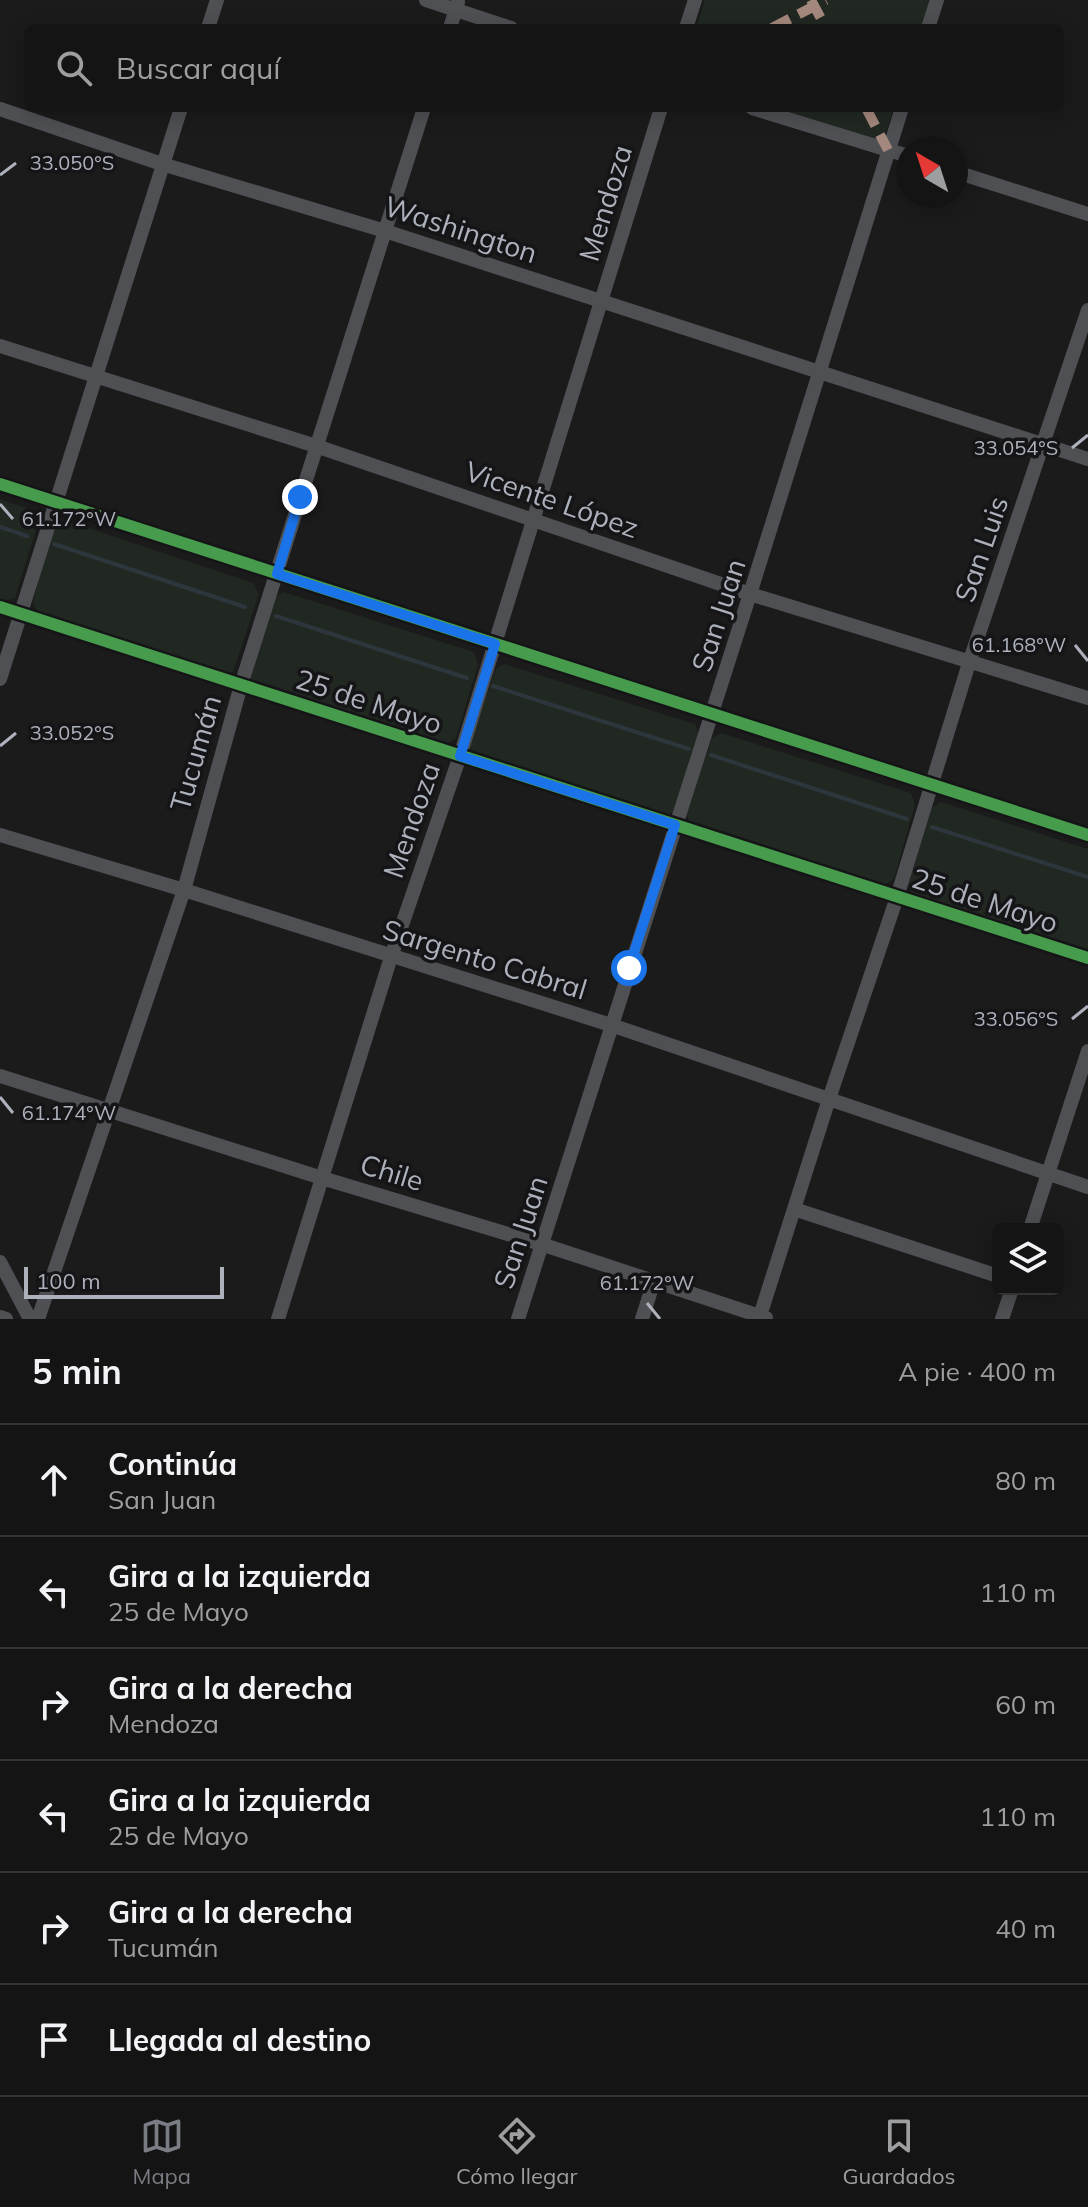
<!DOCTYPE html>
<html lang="es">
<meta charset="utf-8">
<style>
:root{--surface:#141414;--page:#1d1d1d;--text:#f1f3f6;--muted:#9d9ea0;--line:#333334;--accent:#7a7c83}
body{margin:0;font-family:Mulish,sans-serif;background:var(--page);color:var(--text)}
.controls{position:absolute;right:24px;bottom:24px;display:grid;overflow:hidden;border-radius:12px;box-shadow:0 4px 20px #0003}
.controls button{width:72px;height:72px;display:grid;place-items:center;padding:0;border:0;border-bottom:2px solid var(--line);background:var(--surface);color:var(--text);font:40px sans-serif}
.compass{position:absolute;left:896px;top:136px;width:72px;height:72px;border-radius:50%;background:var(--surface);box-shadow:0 4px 20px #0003;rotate:321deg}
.scale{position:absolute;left:24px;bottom:20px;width:200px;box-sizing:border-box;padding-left:8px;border:4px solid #adb1bb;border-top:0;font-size:22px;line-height:28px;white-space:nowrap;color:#adb1bb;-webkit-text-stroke:6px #151517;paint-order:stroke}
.stop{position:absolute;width:24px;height:24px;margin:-18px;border:6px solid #1a73e8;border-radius:50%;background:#fff}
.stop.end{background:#1a73e8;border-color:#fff;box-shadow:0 2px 8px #0008}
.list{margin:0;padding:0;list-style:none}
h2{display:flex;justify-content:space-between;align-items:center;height:104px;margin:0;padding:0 32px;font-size:34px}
h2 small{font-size:26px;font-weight:400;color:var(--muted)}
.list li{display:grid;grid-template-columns:52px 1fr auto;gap:24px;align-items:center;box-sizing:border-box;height:112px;padding:0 32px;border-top:2px solid var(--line)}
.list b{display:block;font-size:30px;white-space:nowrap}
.list p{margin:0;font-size:26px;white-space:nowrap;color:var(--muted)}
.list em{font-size:26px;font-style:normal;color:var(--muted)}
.icon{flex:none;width:44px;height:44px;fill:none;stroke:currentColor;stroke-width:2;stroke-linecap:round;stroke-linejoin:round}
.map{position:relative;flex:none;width:1088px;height:1319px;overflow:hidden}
.search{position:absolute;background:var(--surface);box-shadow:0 4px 20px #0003;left:24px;right:24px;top:24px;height:88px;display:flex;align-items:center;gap:20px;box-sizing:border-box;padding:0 28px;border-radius:12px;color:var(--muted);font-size:30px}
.sheet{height:776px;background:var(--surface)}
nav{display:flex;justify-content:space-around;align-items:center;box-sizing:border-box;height:112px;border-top:2px solid var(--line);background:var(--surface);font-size:22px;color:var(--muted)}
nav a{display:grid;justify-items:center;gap:4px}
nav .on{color:var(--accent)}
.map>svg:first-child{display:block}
.green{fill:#212822}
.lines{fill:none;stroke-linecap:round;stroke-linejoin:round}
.stream{stroke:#2e363d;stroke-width:4}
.minor{stroke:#4f5054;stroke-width:14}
.quiet{stroke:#a5887d;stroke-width:10;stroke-dasharray:20 10;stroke-linecap:butt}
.cycleway-casing{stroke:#151517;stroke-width:17}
.cycleway{stroke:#469c4c;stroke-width:12}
.route{stroke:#1a73e8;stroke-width:10}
.ticks{fill:none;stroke:#adb1bb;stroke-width:3}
.labels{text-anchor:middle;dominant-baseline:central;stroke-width:7;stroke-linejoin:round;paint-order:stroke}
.street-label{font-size:28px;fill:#adb1bb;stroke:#151517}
.ticks-label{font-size:20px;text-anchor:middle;fill:#adb1bb;stroke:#151517;stroke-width:7;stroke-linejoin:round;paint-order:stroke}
</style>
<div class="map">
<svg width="1088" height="1319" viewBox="0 0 1088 1319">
<rect width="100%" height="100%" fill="#1b1b1b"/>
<path class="green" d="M705 0H931L921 28H696Z
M777 108H894L886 131 875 139Z
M0 499 29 509 39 520 15 598 0 602Z
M70 522 253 583 259 594 233 672 224 675 40 615 33 603 42 563 56 527Z
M284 592 474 652 478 664 456 738 445 745 253 683 249 673 275 597Z
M504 664 695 724 699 735 677 809 666 816 474 755 469 744 496 669Z
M721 733 911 793 915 805 894 879 882 886 690 824 686 814 712 738Z
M941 802 1088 849V953L911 894 906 883 932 808Z"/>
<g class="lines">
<path class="stream" d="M0 527 27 536
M54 544 245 607
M276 616 467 678
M493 686 689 749
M711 755 907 819
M932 827 1088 877"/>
<path class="minor" d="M426 0 511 28
M208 28 217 0
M450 28 458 2
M686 28 695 0
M928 28 937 0
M752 108 908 156
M0 109 162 164 385 231 1088 459
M956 172 1088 214
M0 346 316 446 750 594 1088 698
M0 484 1088 835
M0 607 1088 958
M0 679 181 108
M0 835 184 890 611 1025 1088 1187
M0 1076 322 1178 541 1244 766 1318
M794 1209 998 1276
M1030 1229 1088 1051
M0 1262 30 1319
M0 1317 6 1319
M38 1319 184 890 241 685 424 108
M278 1319 391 957 460 756 661 108
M518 1319 750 594 902 108
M642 1319 654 1281
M759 1319 829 1099 897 897 969 663 1088 310
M1002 1319 1012 1289"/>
<path class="quiet" d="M811 0 826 28
M772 28 826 0
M866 108 888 150"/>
<defs>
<path id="cycleway" d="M0 484 1088 835
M0 607 1088 958"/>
</defs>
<use href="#cycleway" class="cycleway-casing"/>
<use href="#cycleway" class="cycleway"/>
</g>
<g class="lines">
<path class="route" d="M300 497 277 574 495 644 460 756 675 825 629 968"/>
</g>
<path class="ticks" d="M0 175 16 163M1072 448 1088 435M0 504 13 519M1075 645 1088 661M0 746 16 733M1072 1019 1088 1006M0 1097 13 1113M647 1303 660 1319"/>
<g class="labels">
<g class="street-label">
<text transform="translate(605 203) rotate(-73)">Mendoza</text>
<text transform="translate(461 229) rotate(18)">Washington</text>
<text transform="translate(552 499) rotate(19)">Vicente López</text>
<text transform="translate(981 549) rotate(-71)">San Luis</text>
<text transform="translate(718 615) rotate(-72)">San Juan</text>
<text transform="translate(369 701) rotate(18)">25 de Mayo</text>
<text transform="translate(195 753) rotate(-74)">Tucumán</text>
<text transform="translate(411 820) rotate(-71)">Mendoza</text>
<text transform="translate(985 900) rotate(18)">25 de Mayo</text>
<text transform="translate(485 959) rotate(17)">Sargento Cabral</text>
<text transform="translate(392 1172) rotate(17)">Chile</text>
<text transform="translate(520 1232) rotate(-72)">San Juan</text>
</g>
</g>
<g class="ticks-label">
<text x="72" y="170">33.050°S</text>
<text x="1016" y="455">33.054°S</text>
<text x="69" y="526">61.172°W</text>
<text x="1019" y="652">61.168°W</text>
<text x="72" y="740">33.052°S</text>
<text x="1016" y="1026">33.056°S</text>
<text x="69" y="1120">61.174°W</text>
<text x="647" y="1290">61.172°W</text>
</g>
</svg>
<div class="controls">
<button><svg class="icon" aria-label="layers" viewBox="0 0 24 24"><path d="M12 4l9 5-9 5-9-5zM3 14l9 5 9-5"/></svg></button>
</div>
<svg class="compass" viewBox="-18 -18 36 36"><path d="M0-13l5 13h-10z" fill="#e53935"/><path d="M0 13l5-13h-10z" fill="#9d9ea0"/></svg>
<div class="scale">100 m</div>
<div class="stop" style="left:629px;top:968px"></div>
<div class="stop end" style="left:300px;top:497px"></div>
<div class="search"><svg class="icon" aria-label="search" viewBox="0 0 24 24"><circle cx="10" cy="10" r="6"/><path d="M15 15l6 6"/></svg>Buscar aquí</div>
</div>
<section class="sheet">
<h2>5 min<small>A pie · 400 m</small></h2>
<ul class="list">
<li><svg class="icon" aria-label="ahead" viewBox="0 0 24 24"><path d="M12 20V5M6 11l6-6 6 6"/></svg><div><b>Continúa</b><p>San Juan</p></div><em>80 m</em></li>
<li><svg class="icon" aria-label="left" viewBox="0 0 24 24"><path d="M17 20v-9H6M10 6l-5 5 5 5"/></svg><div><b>Gira a la izquierda</b><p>25 de Mayo</p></div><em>110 m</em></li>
<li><svg class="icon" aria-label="right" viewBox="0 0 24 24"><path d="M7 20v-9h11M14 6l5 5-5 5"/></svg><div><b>Gira a la derecha</b><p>Mendoza</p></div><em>60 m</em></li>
<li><svg class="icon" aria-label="left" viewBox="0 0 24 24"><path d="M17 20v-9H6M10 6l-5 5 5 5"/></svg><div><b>Gira a la izquierda</b><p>25 de Mayo</p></div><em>110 m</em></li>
<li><svg class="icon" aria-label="right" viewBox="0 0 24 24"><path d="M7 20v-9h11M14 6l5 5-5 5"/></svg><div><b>Gira a la derecha</b><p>Tucumán</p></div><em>40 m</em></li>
<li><svg class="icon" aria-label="arrive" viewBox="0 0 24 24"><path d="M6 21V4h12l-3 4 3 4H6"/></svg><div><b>Llegada al destino</b></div></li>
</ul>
</section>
<nav>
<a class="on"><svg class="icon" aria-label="map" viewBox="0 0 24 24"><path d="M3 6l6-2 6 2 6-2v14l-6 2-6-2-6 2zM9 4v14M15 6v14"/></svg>Mapa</a>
<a><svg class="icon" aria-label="directions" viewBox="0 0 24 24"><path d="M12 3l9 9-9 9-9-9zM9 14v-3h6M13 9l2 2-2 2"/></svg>Cómo llegar</a>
<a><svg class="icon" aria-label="saved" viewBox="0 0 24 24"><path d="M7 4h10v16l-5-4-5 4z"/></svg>Guardados</a>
</nav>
